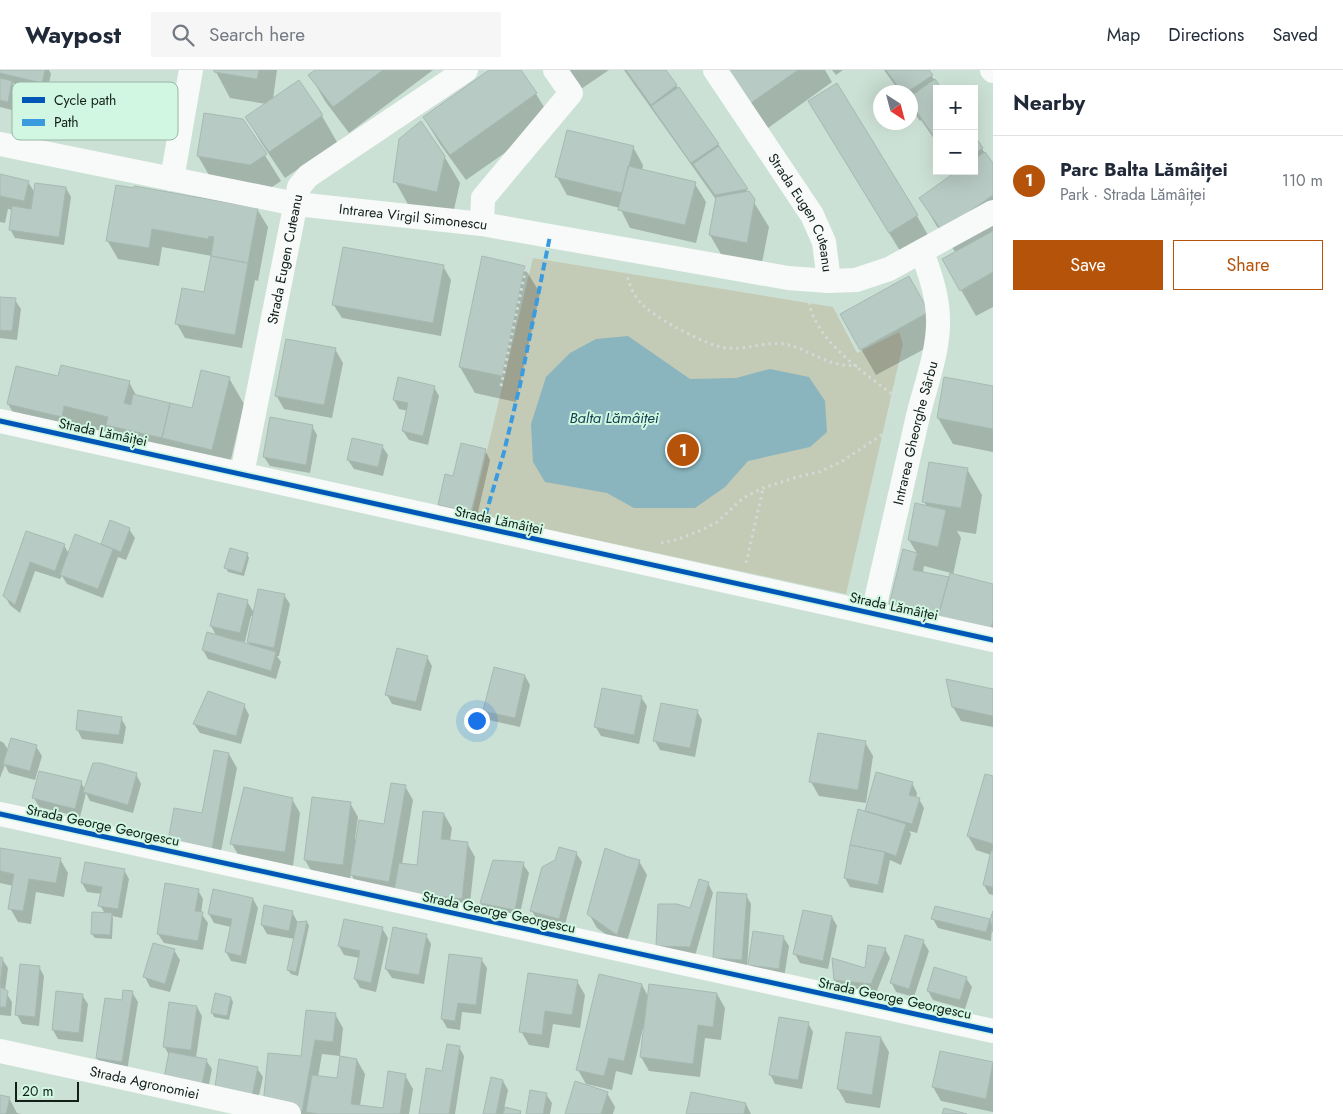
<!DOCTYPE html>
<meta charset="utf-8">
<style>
:root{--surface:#fff;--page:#f6f6f7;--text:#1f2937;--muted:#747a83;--line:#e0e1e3;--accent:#b45309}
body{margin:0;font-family:Jost,sans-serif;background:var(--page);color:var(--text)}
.controls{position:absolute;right:15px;top:15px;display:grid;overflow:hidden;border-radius:0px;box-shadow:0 5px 20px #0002}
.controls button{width:45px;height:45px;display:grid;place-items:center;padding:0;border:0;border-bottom:1px solid var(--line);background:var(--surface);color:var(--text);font:25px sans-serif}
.compass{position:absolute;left:873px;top:15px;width:45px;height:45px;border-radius:50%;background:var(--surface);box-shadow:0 5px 20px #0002;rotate:144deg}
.scale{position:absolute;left:15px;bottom:12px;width:64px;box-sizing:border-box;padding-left:5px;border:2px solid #111f17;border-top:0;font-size:14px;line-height:18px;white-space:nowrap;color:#111f17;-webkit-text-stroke:4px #d1f6e1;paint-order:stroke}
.you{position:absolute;left:476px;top:650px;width:18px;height:18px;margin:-12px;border:4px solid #fff;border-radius:50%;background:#1a73e8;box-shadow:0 0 0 8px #1a73e833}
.badge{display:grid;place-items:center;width:32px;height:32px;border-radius:50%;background:var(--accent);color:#fff;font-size:16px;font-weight:700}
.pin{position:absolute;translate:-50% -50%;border:2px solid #fff;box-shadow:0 1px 5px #0006}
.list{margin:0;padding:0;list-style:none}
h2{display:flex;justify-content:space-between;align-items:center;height:65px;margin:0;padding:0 20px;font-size:21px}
h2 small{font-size:16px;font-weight:400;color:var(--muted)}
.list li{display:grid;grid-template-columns:32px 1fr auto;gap:15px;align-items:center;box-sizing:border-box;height:90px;padding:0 20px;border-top:1px solid var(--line)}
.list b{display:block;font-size:19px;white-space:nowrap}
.list p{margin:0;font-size:16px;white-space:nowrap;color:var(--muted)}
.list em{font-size:16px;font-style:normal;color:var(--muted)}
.actions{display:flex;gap:10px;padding:15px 20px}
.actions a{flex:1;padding:11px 0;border:1px solid var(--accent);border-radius:0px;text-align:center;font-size:18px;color:var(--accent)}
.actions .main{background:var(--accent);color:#fff}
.icon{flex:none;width:28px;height:28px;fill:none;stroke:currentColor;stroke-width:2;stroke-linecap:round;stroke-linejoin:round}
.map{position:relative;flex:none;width:993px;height:1044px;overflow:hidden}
header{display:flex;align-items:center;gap:30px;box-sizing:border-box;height:70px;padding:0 25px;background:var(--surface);border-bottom:1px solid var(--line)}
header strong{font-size:24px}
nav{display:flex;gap:28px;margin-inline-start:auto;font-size:18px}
.search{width:350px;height:45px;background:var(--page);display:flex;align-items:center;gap:12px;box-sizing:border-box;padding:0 18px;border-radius:0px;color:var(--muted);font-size:19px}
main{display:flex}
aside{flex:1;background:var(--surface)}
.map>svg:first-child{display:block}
.green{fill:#c3cab5}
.water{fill:#8ab5be}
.shadow{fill:#0003;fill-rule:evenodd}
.building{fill:#b8cac4;stroke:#a7b9b3}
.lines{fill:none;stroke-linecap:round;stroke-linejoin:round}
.path{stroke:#d3d9d6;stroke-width:3;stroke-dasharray:2.5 4;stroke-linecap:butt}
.minor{stroke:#f7faf9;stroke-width:24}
.quiet{stroke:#3a9bdf;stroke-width:4;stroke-dasharray:8 4;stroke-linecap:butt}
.cycleway-casing{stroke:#d1f6e1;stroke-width:8}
.cycleway{stroke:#0057b8;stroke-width:5}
.labels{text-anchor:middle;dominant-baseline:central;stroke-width:4;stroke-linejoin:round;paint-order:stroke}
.street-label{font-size:14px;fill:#111f17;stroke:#d1f6e1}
.water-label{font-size:15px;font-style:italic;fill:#144351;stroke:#d1f6e1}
.key{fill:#d1f6e1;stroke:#97b6a4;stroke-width:1}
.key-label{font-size:14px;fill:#111f17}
</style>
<header>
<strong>Waypost</strong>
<div class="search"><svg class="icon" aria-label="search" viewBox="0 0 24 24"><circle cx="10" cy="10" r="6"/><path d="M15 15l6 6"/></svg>Search here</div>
<nav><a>Map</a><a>Directions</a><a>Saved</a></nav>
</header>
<main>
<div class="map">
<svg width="993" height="1044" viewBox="0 0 993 1044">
<rect width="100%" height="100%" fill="#cce1d5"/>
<path class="green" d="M533 188 833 237 857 283 899 262 903 274 846 524 472 443Z"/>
<path class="water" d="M628 266 690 309 736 308 770 299 809 307 825 331 827 362 810 377 748 391 725 417 695 438H634L607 423 545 412 533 392 531 354 546 307 570 283 596 269Z"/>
<path class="shadow" d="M0 0H49L51 4 47 22 12 13 17 21 12 40 0 37Z
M215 0H277L273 29 298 12 322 46 337 72 285 108 262 74 246 47 266 34 230 28Z
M317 0H433L349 63 325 31 310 5Z
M492 0H520L536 24 552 50 466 110 440 74 424 48Z
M568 0H609L581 19Z
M624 0H665L718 74 769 157 761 198 725 191 710 165 717 131Z
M727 0H825L832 12 768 58Z
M832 0H843L836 5Z
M884 0H928L935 11 937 19V73L921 50 920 51 911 38V22H900Z
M809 32 917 146 932 172 905 189Z
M243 50 281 111 266 121 213 112 198 86Z
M974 67 993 95V237L976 246 944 190 956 183 936 155 921 129 957 103 956 101H974Z
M633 77 643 95 642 101 695 114 706 132 696 173 630 158 620 138 567 125 557 107Z
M444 86 460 113 452 148 410 138 395 111Z
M0 105 28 112 35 123 66 118 71 127 64 175 15 168 10 159 13 140 8 139 5 153 0 152Z
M117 116 257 139 268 157 258 211 255 210 242 278 185 268 177 254 205 223 212 186 162 177 159 196 118 189 107 170Z
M443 196 451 210 441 266 342 248 333 234Z
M524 197 540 223 516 332 475 323 460 297Z
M909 208 943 269 876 305 861 279Z
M0 228 15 230 21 239 17 270 0 268Z
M335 279 343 293 332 348 284 339 276 325Z
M59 307 129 312 137 327 193 340 229 308 244 334 227 406 23 360 8 334Z
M945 308 993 317V382L953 374 938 348Z
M434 317 439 326 428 375 409 370 403 361 408 341 399 339 394 330Z
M312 356 317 365 310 403 270 396 264 387Z
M382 376 388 385 383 406 354 399 348 390Z
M485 380 490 390 476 451 444 444 439 435 454 408Z
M967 399 982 425 976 464 957 461 961 468 953 505 993 516V580L897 557 904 481 918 485 909 470 927 437 924 431ZM924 496 951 503 950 508 923 503Z
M111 452 129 459 135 468 126 490 118 487 103 528 67 514 62 506 60 509 35 501 20 543 10 535 5 526 27 462 64 475 69 484 102 476Z
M247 484 249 488 244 506 228 502 226 498Z
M284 525 290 534 279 586H277L281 592 276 609 208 589 203 580 217 567 211 556 247 531 254 543ZM251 546H253L248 572 251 576 235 572V570L245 572Z
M427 587 432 596 421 641 392 634 387 625Z
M525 606 530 615 520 657 489 650 484 640Z
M947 611 993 620V657L961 651 953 637Z
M641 627 647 636 639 674 601 666 595 656Z
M244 635 249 645 241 674 200 663 194 654Z
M697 641 702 650 695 687 660 680 655 671Z
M121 648 126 657 123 674 82 669 77 659Z
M0 671 4 673 8 680 36 676 42 686 35 710 9 703 5 695 0 708Z
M865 672 873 686 866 733 819 726 811 712Z
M229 684 237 698 219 792 170 771 203 745Z
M877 703 912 713 917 723 916 728 919 729 924 738 917 763 909 761 911 764 901 795 890 790 883 823 850 817 845 808Z
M136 704 141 714 133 743 90 731 86 723 80 747 39 737 34 728 81 712 85 720Z
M986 705 993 707V825L989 824 984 815 991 785 976 780 968 766Z
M405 716 413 730 402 794 418 796 444 744 452 758 450 771 467 773 475 787 469 842 359 819 351 804 350 809 313 804 305 790 313 729 350 733 358 747 355 769 357 770 385 756Z
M245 718 292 729 300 743 293 796 240 788 232 774Z
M0 779 60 789 68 803 64 827 36 822 31 854 18 852 10 838 14 816 0 813Z
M576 783 582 792 564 858 537 850 532 841Z
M639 791 647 805 625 878 597 858 589 844Z
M523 794 529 803 519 848 486 842 481 833Z
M124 800 129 809 122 848 112 846 113 848 112 869 95 868 92 864 94 843 105 844 100 835 102 824 87 822 82 813Z
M708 813 713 823 695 886 657 876 691 840Z
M198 820 203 829 201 843 208 853 203 880 164 873 158 864Z
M746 825 751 834 747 899 719 897 714 888Z
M253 829 258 838 246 894 231 891 226 882 231 857 214 853 209 844Z
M936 837 991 851 993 844 991 871 938 858 933 849Z
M292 842 297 851V853L307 852 309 856 298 906 291 904 288 900 295 869 267 864 262 855Z
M832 847 837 856 828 899 800 893 795 884Z
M382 858 388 868 376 922 360 918 355 909 360 888 344 885 339 876Z
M426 865 431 874 424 914 392 908 386 899Z
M783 867 789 876 784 908 755 904 750 895Z
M923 871 929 881 914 927 896 922 891 912Z
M885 879 890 888 876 923 840 919 835 910 866 900Z
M174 880 180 890 170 922 150 917 145 907Z
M0 888 2 889 8 898 5 921 12 932 11 946 0 945Z
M481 889 487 898 481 944 462 942 460 960 447 958 442 949Z
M39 897 44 906 39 956 22 954 17 945Z
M966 908 972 917 965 939 933 930 928 921Z
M577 911 585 925 580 958 553 954 549 978 529 975 521 961Z
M642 915 649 928 717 924 725 938 721 970 705 968 700 1007 649 1001 641 987 645 958H643L632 1005 616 1001 612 1020 586 1014 578 1000Z
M132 922 138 932 127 1001 102 997 97 988 106 929 123 932Z
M82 925 88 934 83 972 58 969 53 960Z
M231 928 233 932 229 950 214 947 212 942Z
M197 937 202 946 196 988 206 990 212 999 207 1024 169 985 164 976Z
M307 942 335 944 343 958 340 986 322 984 318 1007 338 1010 357 990 365 1004 360 1036 384 1040 405 1005 413 1019 409 1044H269L302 987Z
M808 953 813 962 802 1019 775 1014 770 1004Z
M881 968 889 982 880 1038 846 1033 838 1019Z
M459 977 464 986 455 1044H420Z
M941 982 993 993V1042L941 1031 933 1017Z
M257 998 263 1007 257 1034 221 1026Z
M503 1011 508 1020 504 1039 520 1042 521 1044H485Z
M607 1023 615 1037 613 1044H566Z
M546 1024 552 1033 550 1044H527Z
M0 1026 9 1028 17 1043 21 1044H0Z
M746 1034 751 1044H687Z"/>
<path class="building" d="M0 0H45L42 13 0 3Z
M214 0H259L257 9 214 2Z
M315 0H383L333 37 308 5Z
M489 0H521L537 23 450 85 423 47Z
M626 0H666L677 15 651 35Z
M728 0H798L751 33Z
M886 0H929L933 5 907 22H902Z
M0 8 12 11 8 32 0 30Z
M935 9 942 19H937V71L911 33V26Z
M299 10 323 45 269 82 245 47Z
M837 13 918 145 889 163 808 31Z
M679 17 719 74 691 93 651 36Z
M204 43 243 49 267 84 250 95 197 86Z
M421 51 445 86 437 122 393 112 399 69Z
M567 60 634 76 622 123 555 107Z
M974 65 983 78 974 84Z
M719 76 748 119 715 125 693 94Z
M985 82 993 93V125L942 161 919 128 957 101H974V89Z
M628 96 696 112 685 155 618 140Z
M0 104 29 111 24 131 0 126Z
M35 113 66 117 59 167 9 160 12 136 31 139Z
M116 115 134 118V116L258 138 248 193 211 186 214 167 209 166 208 169 152 159 149 178 106 171Z
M749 121 755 129 747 173 709 165 716 127Z
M993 161V202L960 221 942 189Z
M343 177 444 195 433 253 332 235Z
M211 186 248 193 235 265 175 254 182 218 204 222Z
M482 186 525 196 502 306 459 297Z
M909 206 929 242 860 280 840 244Z
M0 227 16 228 12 261 0 260Z
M286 269 336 278 324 335 275 326Z
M61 295 130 311 124 333 131 335 133 324 170 333 162 368 106 355 108 347 64 336 62 347 7 334 16 296 58 306Z
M201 300 230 307 212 380 162 368 170 333 192 338Z
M398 307 435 316 423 366 402 361 408 333 393 330Z
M944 307 993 316V359L937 348Z
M270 347 313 355 306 395 263 387Z
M352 368 383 375 378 397 347 390Z
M461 373 486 379 471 442 438 435 445 404 453 406Z
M929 392 968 398 961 438 922 432Z
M915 433 946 440 938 477 908 470Z
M110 450 130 458 121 482 101 474Z
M26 461 65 474 55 501 30 492 15 535 3 526Z
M75 464 113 479 98 519 60 505Z
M230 478 248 483 242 503 224 498Z
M903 479 917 483 913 500 949 507 936 554 887 543Z
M950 503 993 514V550L989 567 936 554Z
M258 519 285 524 274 578 247 572Z
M218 523 248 530 240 563 210 556Z
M207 562 276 582 271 601 202 580Z
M397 578 428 586 416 632 385 625Z
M494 597 525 605 515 648 483 641Z
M946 609 993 619V646L952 637Z
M602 618 642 626 634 665 594 657Z
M208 621 245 634 236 666 193 654Z
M661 633 698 640 690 678 653 671Z
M78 640 122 647 119 665 76 660Z
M818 663 866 671 858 720 809 712Z
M11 668 37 675 30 701 3 694Z
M214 680 229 683 212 779 168 771 174 738 202 743Z
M93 693H100L137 703 128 735 83 722Z
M39 701 82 711 75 739 32 728Z
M876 702 913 712 909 725 920 728 912 754 865 741Z
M985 704 993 706V774L967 766Z
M391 713 406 715 389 812 350 805 359 750 384 754Z
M244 717 293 728 285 782 230 774Z
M312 727 351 732 343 795 304 790Z
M858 739 906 754 896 786 885 782 850 775Z
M423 741 444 743 441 769 468 772 462 829 394 821 399 793 417 795Z
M850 775 885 782 878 815 844 808Z
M559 777 577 782 559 849 530 841 542 797 555 790Z
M0 778 61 788 56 813 29 809 23 841 8 839 14 804 0 801Z
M605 778 628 787 640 790 617 865 587 844Z
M991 781H993V817L983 815Z
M493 790 524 792 515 840 480 833Z
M85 792 125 799 118 839 98 836 102 817 81 813Z
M699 809 709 812 690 877 656 876 658 834H677L690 838Z
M165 813 199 819 195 841 203 842 198 871 157 864Z
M213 819 253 828 241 886 225 882 232 849 208 844Z
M717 822 747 824 742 890 713 888Z
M264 835 293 841 289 861 261 855Z
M935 836 990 849 986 862 931 849Z
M803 840 832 846 823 891 793 884Z
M993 841V862L990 849Z
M92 842 112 843 110 865 91 864Z
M344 849 383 857 371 913 354 909 360 881 338 876Z
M307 851 296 902 287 900 297 852Z
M393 857 427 864 419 905 385 899Z
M753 861 784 866 779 899 748 895Z
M905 865 924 870 909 919 890 913Z
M153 873 175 879 165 914 143 907Z
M868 875 886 878 871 914 834 910 832 888 865 898Z
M449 884 482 888 476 935 458 933 455 951 441 949Z
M0 887 3 888 0 917 8 921 6 937H0Z
M20 894 40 896 35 947 15 945Z
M934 897 967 907 960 930 927 921Z
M528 903 578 910 572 945 545 941 542 965 519 962Z
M599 904 642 914 624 991 609 988 604 1006 576 1000Z
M649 914 717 923 713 957 698 955 693 994 640 987Z
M123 920 133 921 122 992 96 988 105 928 122 930Z
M56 921 83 924 79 963 52 960Z
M215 923 231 927 227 946 211 943Z
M169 932 197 936 191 980 163 977Z
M306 940 336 943 333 972 315 970 302 1041 263 1036 268 983 301 986Z
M779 947 809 952 798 1010 769 1005Z
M846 962 881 967 872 1025 837 1019Z
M447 974 460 976 449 1044H419L426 998 442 1001Z
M940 981 993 992 986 1029 932 1017Z
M169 982 207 989 202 1015 164 1008Z
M340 986 357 989 351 1034 383 1038 388 1001 406 1004 400 1044H318L306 1042 312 1005 337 1008Z
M219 989 258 997 252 1026 215 1017Z
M491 1007 503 1010 496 1044H483Z
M575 1011 608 1022 601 1044H565Z
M530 1020 547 1023 543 1044H526Z
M691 1022 746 1033 744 1044H686Z
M0 1025 10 1027 6 1044H0Z
M505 1037 521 1041 520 1044H503Z
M944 1038 967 1044H942Z"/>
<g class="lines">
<path class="path" d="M626 201C628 211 633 225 640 232 652 247 709 277 727 278 746 280 768 271 784 274 803 277 819 290 838 294 844 296 850 295 857 296
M809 232C816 273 869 306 900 330
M501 316 529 184
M661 473 679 469 704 459 717 452 743 428 763 418 797 407 819 402 841 392 892 358
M746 493 763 419"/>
<g class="minor">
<path id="s1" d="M715 0 812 145 824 172 829 211"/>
<path d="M992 0 993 1"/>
<path id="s2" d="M0 74 296 134 482 154 788 208 829 211 856 210 889 199 993 142"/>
<path d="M172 109 191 0"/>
<path d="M482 154 483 128 571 23 555 0"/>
<path d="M0 351 993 570"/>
<path id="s3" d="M242 404 299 117 308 106 466 0"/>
<path id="s4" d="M873 543C888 477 903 411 918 346 925 317 937 286 938 256 939 230 931 206 922 182"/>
<path d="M0 744 993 961"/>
<path id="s5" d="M0 981 289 1044"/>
</g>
<path class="quiet" d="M482 457 504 382 520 315 550 166"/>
<defs>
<path id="cycleway" d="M0 351 993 570
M0 744 993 961"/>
</defs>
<use href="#cycleway" class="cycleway-casing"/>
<use href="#cycleway" class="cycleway"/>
</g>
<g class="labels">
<g class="street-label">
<text stroke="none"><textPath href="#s1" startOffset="168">Strada Eugen Cuteanu</textPath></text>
<text stroke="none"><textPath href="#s2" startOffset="420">Intrarea Virgil Simonescu</textPath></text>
<text stroke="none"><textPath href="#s3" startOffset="219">Strada Eugen Cuteanu</textPath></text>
<text transform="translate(103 362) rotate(12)">Strada Lămâiței</text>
<text stroke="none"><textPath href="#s4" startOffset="185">Intrarea Gheorghe Sârbu</textPath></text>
<text transform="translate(499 450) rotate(12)">Strada Lămâiței</text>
<text transform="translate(894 536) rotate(12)">Strada Lămâiței</text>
<text transform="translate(103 755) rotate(12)">Strada George Georgescu</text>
<text transform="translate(499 842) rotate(12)">Strada George Georgescu</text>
<text transform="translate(895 928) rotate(12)">Strada George Georgescu</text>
<text stroke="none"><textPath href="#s5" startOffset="148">Strada Agronomiei</textPath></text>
</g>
<g class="water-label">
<text x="614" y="348">Balta Lămâiței</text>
</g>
</g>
<rect x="12" y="12" width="166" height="58" rx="8" class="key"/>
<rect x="22" y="27" width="23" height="6" fill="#0057b8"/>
<rect x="22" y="49" width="23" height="7" fill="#3a9bdf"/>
<g class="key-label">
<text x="54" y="35">Cycle path</text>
<text x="54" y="57">Path</text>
</g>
</svg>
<div class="controls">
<button>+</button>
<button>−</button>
</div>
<svg class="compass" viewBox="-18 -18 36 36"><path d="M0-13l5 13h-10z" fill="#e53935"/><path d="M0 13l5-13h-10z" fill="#747a83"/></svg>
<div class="scale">20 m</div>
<div class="you"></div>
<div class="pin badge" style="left:683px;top:380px">1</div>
</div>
<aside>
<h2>Nearby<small></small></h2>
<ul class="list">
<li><span class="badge">1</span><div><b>Parc Balta Lămâiței</b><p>Park · Strada Lămâiței</p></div><em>110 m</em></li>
</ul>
<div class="actions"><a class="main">Save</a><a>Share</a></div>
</aside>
</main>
